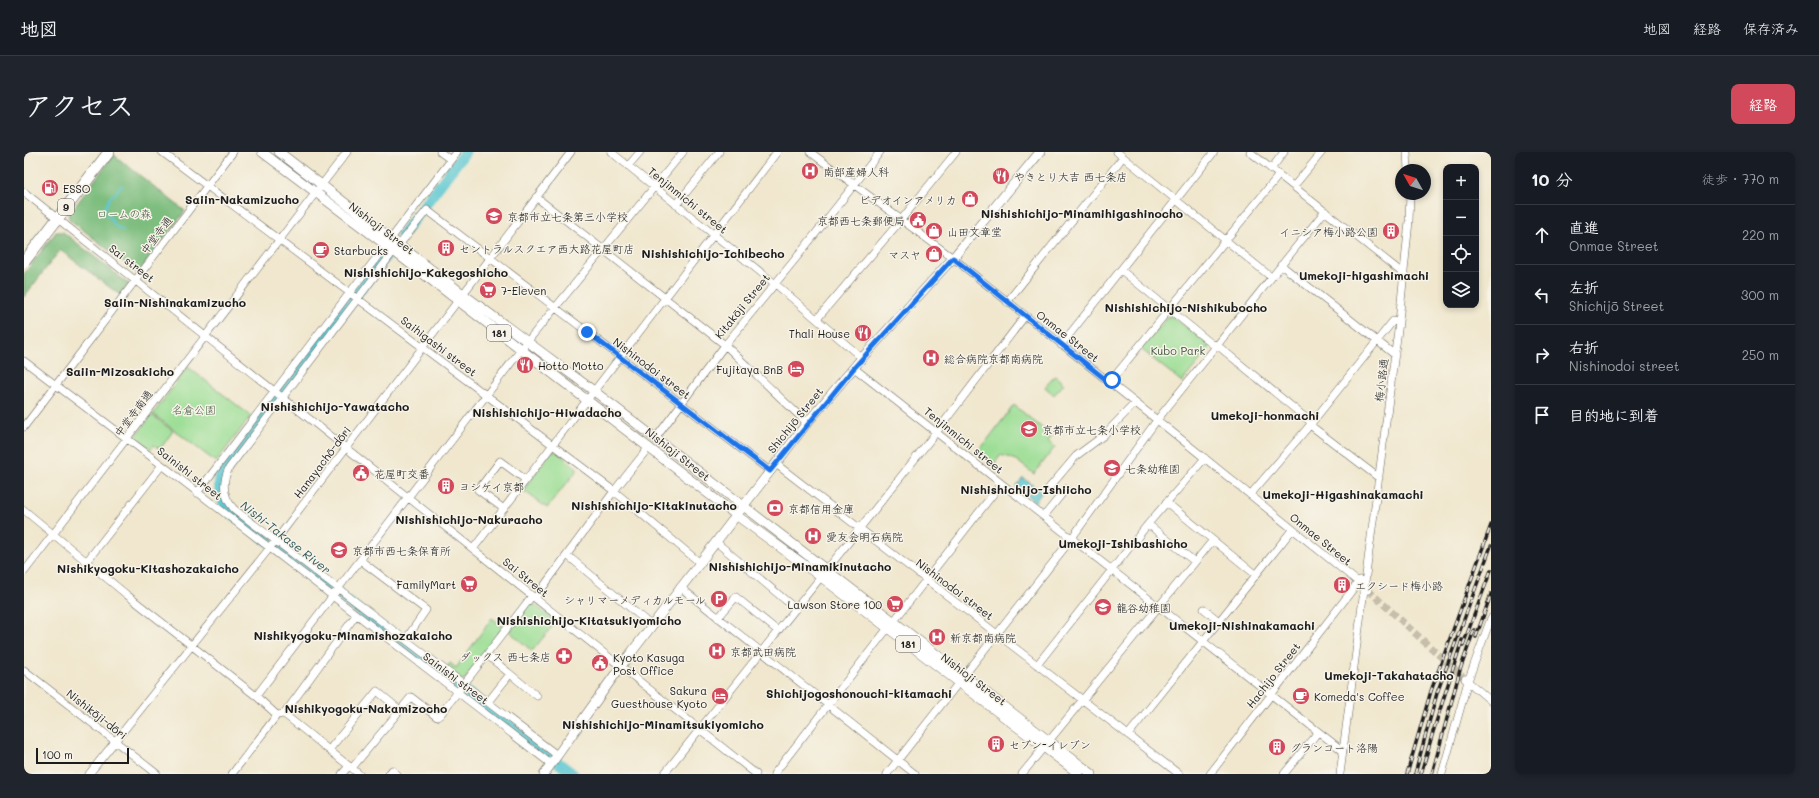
<!DOCTYPE html>
<html lang="ja">
<meta charset="utf-8">
<style>
:root{--surface:#171b24;--page:#20242c;--text:#f1f3f6;--muted:#9ea1a6;--line:#363941;--accent:#d1495b}
body{margin:0;font-family:Mali,"Klee One",sans-serif;background:var(--page);color:var(--text)}
.controls{position:absolute;right:12px;top:12px;display:grid;overflow:hidden;border-radius:8px;box-shadow:0 2px 6px #0003}
.controls button{width:36px;height:36px;display:grid;place-items:center;padding:0;border:0;border-bottom:1px solid var(--line);background:var(--surface);color:var(--text);font:20px sans-serif}
.compass{position:absolute;left:1371px;top:12px;width:36px;height:36px;border-radius:50%;background:var(--surface);box-shadow:0 2px 6px #0003;rotate:309deg}
.scale{position:absolute;left:12px;bottom:10px;width:93px;box-sizing:border-box;padding-left:4px;border:2px solid #1c1c1c;border-top:0;font-size:11px;line-height:14px;white-space:nowrap;color:#1c1c1c;-webkit-text-stroke:3px #f7f3e8;paint-order:stroke}
.stop{position:absolute;width:12px;height:12px;margin:-9px;border:3px solid #1a73e8;border-radius:50%;background:#fff}
.stop.end{background:#1a73e8;border-color:#fff;box-shadow:0 1px 4px #0008}
.list{margin:0;padding:0;list-style:none}
h2{display:flex;justify-content:space-between;align-items:center;height:52px;margin:0;padding:0 16px;font-size:17px}
h2 small{font-size:13px;font-weight:400;color:var(--muted)}
.list li{display:grid;grid-template-columns:26px 1fr auto;gap:12px;align-items:center;box-sizing:border-box;height:60px;padding:0 16px;border-top:1px solid var(--line)}
.list b{display:block;font-size:15px;white-space:nowrap}
.list p{margin:0;font-size:13px;white-space:nowrap;color:var(--muted)}
.list em{font-size:13px;font-style:normal;color:var(--muted)}
.icon{flex:none;width:22px;height:22px;fill:none;stroke:currentColor;stroke-width:2;stroke-linecap:round;stroke-linejoin:round}
.map{position:relative;flex:none;width:1467px;height:622px;overflow:hidden;border-radius:8px}
header{display:flex;align-items:center;gap:24px;box-sizing:border-box;height:56px;padding:0 20px;background:var(--surface);border-bottom:1px solid var(--line)}
header strong{font-size:19px}
nav{display:flex;gap:22px;margin-inline-start:auto;font-size:14px}
.intro{display:flex;align-items:center;justify-content:space-between;box-sizing:border-box;height:96px;padding:0 24px}
h1{margin:0;font-size:28px}
.button{padding:10px 18px;border-radius:8px;background:var(--accent);color:#fff;font-size:14px;font-weight:700}
main{display:flex;gap:24px;padding:0 24px}
aside{flex:1;background:var(--surface);border-radius:8px;box-shadow:0 2px 6px #0003}
.map>svg:first-child{display:block}
.green{fill:#9cde95;stroke:#5c7d58}
.forest{fill:#7dbd7e;stroke:#4c6c4d}
.water{fill:#5ac7d1;stroke:#3b7276}
.lines{fill:none;stroke-linecap:round;stroke-linejoin:round}
.stream{stroke:#5ac7d1;stroke-width:2}
.river{stroke:#5ac7d1;stroke-width:11}
.minor-tunnel{stroke:#c6beaa;stroke-width:7;stroke-dasharray:7 3.5;stroke-linecap:butt}
.minor-casing{stroke:#66635a;stroke-width:8}
.major-casing{stroke:#66635a;stroke-width:10}
.highway-casing{stroke:#66635a;stroke-width:12}
.minor{stroke:#fff;stroke-width:7}
.major{stroke:#fff;stroke-width:9}
.highway{stroke:#fff;stroke-width:11}
.rail-casing{stroke:#1c1c1c;stroke-width:3.5}
.rail{stroke:#f7f3e8;stroke-width:2;stroke-dasharray:6;stroke-linecap:butt}
.route{stroke:#1a73e8;stroke-width:5}
.labels{text-anchor:middle;dominant-baseline:central;stroke-width:3;stroke-linejoin:round;paint-order:stroke}
.shield{fill:#f7f3e8;stroke:#5e5c59;stroke-width:1}
.shield-label{font-size:10px;font-weight:bold;fill:#1c1c1c}
.poi-label{font-size:11px;fill:#1c1c1c;stroke:#f7f3e8;text-anchor:start}
.street-label{font-size:11px;fill:#1c1c1c;stroke:#f7f3e8}
.park-label{font-size:11px;fill:#425640;stroke:#f7f3e8}
.neighbourhood-label{font-size:12px;font-weight:bold;fill:#1c1c1c;stroke:#f7f3e8}
.water-label{font-size:12px;font-style:italic;fill:#32585b;stroke:#f7f3e8}
</style>
<header>
<strong>地図</strong>
<nav><a>地図</a><a>経路</a><a>保存済み</a></nav>
</header>
<div class="intro"><h1>アクセス</h1><a class="button">経路</a></div>
<main>
<div class="map">
<svg width="1467" height="622" viewBox="0 0 1467 622">
<rect width="100%" height="100%" fill="#f7f3e8"/>
<filter id="ink" filterUnits="userSpaceOnUse"><feTurbulence type="fractalNoise" baseFrequency=".025" numOctaves="2"/><feDisplacementMap in="SourceGraphic" scale="8" xChannelSelector="R" yChannelSelector="G"/><feConvolveMatrix kernelMatrix="1 2 1 2 8 2 1 2 1" color-interpolation-filters="sRGB"/></filter>
<filter id="wash" filterUnits="userSpaceOnUse"><feTurbulence type="fractalNoise" baseFrequency=".012" numOctaves="4" result="noise"/><feDisplacementMap in="SourceGraphic" scale="16" xChannelSelector="R" yChannelSelector="G"/><feGaussianBlur stdDeviation="0.9" result="paint"/><feColorMatrix in="noise" values="0 0 0 0 0 0 0 0 0 0 0 0 0 0 0 0 0 1.4 0 .05"/><feComposite in="paint" operator="in"/></filter>
<g filter="url(#wash)">
<rect width="100%" height="100%" fill="#f0e7ce"/>
<path class="green" d="M1145 164H1148L1185 193V197L1158 230 1117 197Z
M164 215 227 264 192 310 129 262Z
M1031 224 1040 232 1030 243 1021 235Z
M990 253 1028 284 1024 289 1031 295 1010 322 992 308 977 303 970 312 955 299Z
M128 263 149 279 136 297 130 293 127 297 111 285Z
M528 299H532L554 317 523 356 499 338Z
M506 452H510L532 470 508 499 485 479Z
M468 466 477 473 479 478 440 528H438L423 515 426 511 432 516Z"/>
<path class="forest" d="M90 3 161 59 114 121 45 67V62Z
M32 80H39L105 132 96 143 36 98 0 145V122Z"/>
<path class="water" d="M999 326 1018 340 1011 350 992 335Z"/>
<g class="lines">
<path class="stream" d="M80 58 86 45 92 41 96 34H99
M82 64 86 65 91 74 99 78
M265 231 266 225
M214 296 215 290"/>
<path class="river" d="M378 83 441 0
M361 105 202 311C192 329 193 348 209 362L549 622"/>
</g>
</g>
<g filter="url(#ink)">
<g class="lines">
<path class="minor-tunnel" d="M1344 438 1441 527"/>
<defs>
<path id="minor" d="M138 0 590 339 675 410
M416 0 427 8
M587 0 755 135 838 206
M786 0 929 106 1152 283 1344 438
M1093 0 1247 125
M1226 0 1381 123
M1383 0 1384 18
M604 14 616 0
M1247 17 1260 0
M1270 34 1298 0
M0 40 732 622
M512 45 701 193 783 271
M652 53 695 0
M375 93 403 58 746 319
M370 99 205 316C198 330 199 345 210 357L533 603
M1257 113 1371 203
M1097 118 1188 192 1193 193 1288 271
M983 150 1099 5
M793 167 877 68 932 0
M1037 193 1190 0
M0 209 138 313 527 612
M830 216 1319 599
M1085 231 1255 23
M1286 273 1355 326
M0 275 209 0
M631 287 701 193 773 105 856 0
M752 312 1155 622
M1024 337 1052 304 1079 284 1111 251
M173 341 433 0
M1226 343 1286 273 1369 169 1375 170
M1142 350 1232 423
M480 357 454 338 476 309 502 328
M0 358 103 443 232 544 253 563
M1020 364 1042 337
M1124 372 1171 410
M692 390 772 457
M449 397 753 0
M543 403 628 474
M336 408 402 458 382 487
M63 409 138 313
M0 420 323 0
M656 435 891 622
M511 446 590 339 625 295
M1180 457 1195 469
M694 466 712 445 754 479
M870 469 977 332
M463 503 513 544
M1013 513 1124 372 1181 306
M0 518 133 622
M1441 527 1467 549
M232 544 503 190 659 0
M464 550 486 522
M260 562 335 622
M1104 583 1268 378
M305 598 353 539 376 558
M328 616 387 545 413 565 416 563 508 444
M65 622 252 388 547 0
M208 622 253 563 260 562 332 463
M318 622 325 614
M365 622 368 618 373 622
M640 622 914 278 1001 164
M750 622 864 476
M863 622 1045 390 1133 268 1301 59
M998 622 1189 388
M1186 622 1336 428
M1260 622 1294 580
M1316 622 1375 170 1385 69 1386 42
M1418 622 1444 529 1467 466"/>
<path id="major" d="M238 0 363 94 712 363 797 425 1055 622
M255 0 439 142 570 239 1068 622
M520 622 597 514 783 271 838 206 929 106 1016 0"/>
<path id="highway" d="M0 110 85 0"/>
</defs>
<use href="#minor" class="minor-casing"/>
<use href="#major" class="major-casing"/>
<use href="#highway" class="highway-casing"/>
<use href="#minor" class="minor"/>
<use href="#major" class="major"/>
<use href="#highway" class="highway"/>
<defs>
<path id="rail" d="M1452 485 1467 442
M1439 493 1467 418
M1383 622 1407 539 1467 373
M1391 622 1413 541 1467 394
M1397 622 1409 580 1438 488
M1408 622 1436 518 1450 478"/>
</defs>
<use href="#rail" class="rail-casing"/>
<use href="#rail" class="rail"/>
</g>
</g>
<g class="lines" filter="url(#ink)">
<path class="route" d="M563 180 746 319 830 216 929 106 1086 231 1088 228"/>
</g>
<defs>
<symbol id="hospital-disc" viewBox="-11 -11 22 22"><circle r="9.5" fill="#d1495b" stroke="#f7f3e8"/><path d="M-5-5h3v3.5h4V-5h3V5h-3V1.5h-4V5h-3Z" fill="#fff"/></symbol>
<symbol id="restaurant-disc" viewBox="-11 -11 22 22"><circle r="9.5" fill="#d1495b" stroke="#f7f3e8"/><path d="M-5-6h1v4h1v-4h1v4h1v-4h1v5L-1.5 .5V6h-2V.5L-5-1ZM5-6V6H3V1.5H1.5Q1.5-4 5-6Z" fill="#fff"/></symbol>
<symbol id="fuel-disc" viewBox="-11 -11 22 22"><circle r="9.5" fill="#d1495b" stroke="#f7f3e8"/><path d="M-5.5-6h7V0h2V4h1.3V-2.5L3-4.5l.8-.8L6-3V5H2.5V1h-1V6h-7ZM-4.2-4.7v3.2H.2V-4.7Z" fill="#fff"/></symbol>
<symbol id="shop-disc" viewBox="-11 -11 22 22"><circle r="9.5" fill="#d1495b" stroke="#f7f3e8"/><path d="M-5-2.5h2.3a2.7 3.5 0 0 1 5.4 0H5L5.5 6h-11ZM-1.5-2.5h3a1.5 2.3 0 0 0-3 0Z" fill="#fff"/></symbol>
<symbol id="school-disc" viewBox="-11 -11 22 22"><circle r="9.5" fill="#d1495b" stroke="#f7f3e8"/><path d="M0-5L7-2L0 1L-7-2ZM-4 1L0 2.5L4 1V4Q0 6-4 4Z" fill="#fff"/></symbol>
<symbol id="civic-disc" viewBox="-11 -11 22 22"><circle r="9.5" fill="#d1495b" stroke="#f7f3e8"/><path d="M-.6-6.5H3V-4.5H.6V-3L4-1V1h2V6H-6V1h2V-1L-.6-3ZM-1.2 2.5V6h2.4V2.5Z" fill="#fff"/></symbol>
<symbol id="building-disc" viewBox="-11 -11 22 22"><circle r="9.5" fill="#d1495b" stroke="#f7f3e8"/><path d="M-4-6H4V6H1V3H-1V6H-4ZM-2.5-4.3h1.7v1.8h-1.7ZM.8-4.3h1.7v1.8H.8ZM-2.5-1h1.7V.8h-1.7ZM.8-1h1.7V.8H.8Z" fill="#fff"/></symbol>
<symbol id="cafe-disc" viewBox="-11 -11 22 22"><circle r="9.5" fill="#d1495b" stroke="#f7f3e8"/><path d="M-5.5-4.5H6V0H3Q3 3.5 0 3.5H-2.5Q-5.5 3.5-5.5 0ZM3-3.2v2h1.7v-2ZM-6 4.5H4V6H-6Z" fill="#fff"/></symbol>
<symbol id="supermarket-disc" viewBox="-11 -11 22 22"><circle r="9.5" fill="#d1495b" stroke="#f7f3e8"/><path d="M-6-5.5h2.5l.6 2H6L4.5 2H-2.5L-4.4-4H-6ZM-1.5 3.2a1.3 1.3 0 1 0 .1 0ZM3 3.2a1.3 1.3 0 1 0 .1 0Z" fill="#fff"/></symbol>
<symbol id="hotel-disc" viewBox="-11 -11 22 22"><circle r="9.5" fill="#d1495b" stroke="#f7f3e8"/><path d="M-6-4.5h1.5V1H6V5H4.5V3h-9V5H-6ZM-4 0a1.8 1.8 0 1 1 3.6 0ZM.5 0V-2.5h3Q6-2.5 6 0Z" fill="#fff"/></symbol>
<symbol id="bank-disc" viewBox="-11 -11 22 22"><circle r="9.5" fill="#d1495b" stroke="#f7f3e8"/><path d="M-6-4H6V4H-6ZM0-2.3a2.3 2.3 0 1 0 0 4.6a2.3 2.3 0 1 0 0-4.6Z" fill="#fff"/></symbol>
<symbol id="parking-disc" viewBox="-11 -11 22 22"><circle r="9.5" fill="#d1495b" stroke="#f7f3e8"/><path d="M-3.5-5.5H1a3.5 3.5 0 0 1 0 7H-1V5.5H-3.5ZM-1-3.4V-.6H.8a1.4 1.4 0 0 0 0-2.8Z" fill="#fff"/></symbol>
<symbol id="pharmacy-disc" viewBox="-11 -11 22 22"><circle r="9.5" fill="#d1495b" stroke="#f7f3e8"/><path d="M-2-6h4v4h4v4h-4v4h-4v-4h-4v-4h4Z" fill="#fff"/></symbol>
</defs>
<g fill-rule="evenodd">
<use href="#hospital-disc" x="776" y="9" width="20" height="20"/>
<use href="#restaurant-disc" x="967" y="14" width="20" height="20"/>
<use href="#fuel-disc" x="16" y="26" width="20" height="20"/>
<use href="#shop-disc" x="936" y="37" width="20" height="20"/>
<use href="#school-disc" x="460" y="54" width="20" height="20"/>
<use href="#civic-disc" x="884" y="58" width="20" height="20"/>
<use href="#shop-disc" x="900" y="69" width="20" height="20"/>
<use href="#building-disc" x="1357" y="69" width="20" height="20"/>
<use href="#building-disc" x="412" y="86" width="20" height="20"/>
<use href="#cafe-disc" x="287" y="88" width="20" height="20"/>
<use href="#shop-disc" x="900" y="92" width="20" height="20"/>
<use href="#supermarket-disc" x="454" y="128" width="20" height="20"/>
<use href="#restaurant-disc" x="829" y="171" width="20" height="20"/>
<use href="#hospital-disc" x="897" y="196" width="20" height="20"/>
<use href="#restaurant-disc" x="491" y="203" width="20" height="20"/>
<use href="#hotel-disc" x="762" y="207" width="20" height="20"/>
<use href="#school-disc" x="995" y="267" width="20" height="20"/>
<use href="#school-disc" x="1078" y="306" width="20" height="20"/>
<use href="#civic-disc" x="327" y="311" width="20" height="20"/>
<use href="#building-disc" x="412" y="324" width="20" height="20"/>
<use href="#bank-disc" x="741" y="346" width="20" height="20"/>
<use href="#hospital-disc" x="779" y="374" width="20" height="20"/>
<use href="#school-disc" x="305" y="388" width="20" height="20"/>
<use href="#supermarket-disc" x="435" y="422" width="20" height="20"/>
<use href="#building-disc" x="1308" y="423" width="20" height="20"/>
<use href="#parking-disc" x="685" y="437" width="20" height="20"/>
<use href="#supermarket-disc" x="861" y="442" width="20" height="20"/>
<use href="#school-disc" x="1069" y="445" width="20" height="20"/>
<use href="#hospital-disc" x="903" y="475" width="20" height="20"/>
<use href="#hospital-disc" x="683" y="489" width="20" height="20"/>
<use href="#pharmacy-disc" x="530" y="494" width="20" height="20"/>
<use href="#civic-disc" x="566" y="501" width="20" height="20"/>
<use href="#hotel-disc" x="686" y="534" width="20" height="20"/>
<use href="#cafe-disc" x="1267" y="534" width="20" height="20"/>
<use href="#building-disc" x="962" y="582" width="20" height="20"/>
<use href="#building-disc" x="1243" y="585" width="20" height="20"/>
</g>
<g class="labels">
<g class="shield">
<rect x="34" y="47" width="16" height="16" rx="3"/>
<rect x="463" y="173" width="24" height="16" rx="3"/>
<rect x="872" y="484" width="24" height="16" rx="3"/>
</g>
<g class="shield-label">
<text x="42" y="55">9</text>
<text x="475" y="181">181</text>
<text x="884" y="492">181</text>
</g>
<g class="poi-label">
<text x="799" y="19">南部産婦人科</text>
<text x="990" y="24">やきとり大吉 西七条店</text>
<text x="39" y="36">ESSO</text>
<text x="933" y="47" text-anchor="end">ビデオインアメリカ</text>
<text x="483" y="64">京都市立七条第三小学校</text>
<text x="881" y="68" text-anchor="end">京都西七条郵便局</text>
<text x="923" y="79">山田文章堂</text>
<text x="1354" y="79" text-anchor="end">イニシア梅小路公園</text>
<text x="435" y="96">セントラルスクエア西大路花屋町店</text>
<text x="310" y="98">Starbucks</text>
<text x="897" y="102" text-anchor="end">マスヤ</text>
<text x="477" y="138">7-Eleven</text>
<text x="826" y="181" text-anchor="end">Thali House</text>
<text x="920" y="206">総合病院京都南病院</text>
<text x="514" y="213">Hotto Motto</text>
<text x="759" y="217" text-anchor="end">Fujitaya BnB</text>
<text x="1018" y="277">京都市立七条小学校</text>
<text x="1101" y="316">七条幼稚園</text>
<text x="350" y="321">花屋町交番</text>
<text x="435" y="334">ヨシケイ京都</text>
<text x="764" y="356">京都信用金庫</text>
<text x="802" y="384">愛友会明石病院</text>
<text x="328" y="398">京都市西七条保育所</text>
<text x="432" y="432" text-anchor="end">FamilyMart</text>
<text x="1331" y="433">エクシード梅小路</text>
<text x="682" y="447" text-anchor="end">シャリマーメディカルモール</text>
<text x="858" y="452" text-anchor="end">Lawson Store 100</text>
<text x="1092" y="455">龍谷幼稚園</text>
<text x="926" y="485">新京都南病院</text>
<text x="706" y="499">京都武田病院</text>
<text x="527" y="504" text-anchor="end">ダックス 西七条店</text>
<text x="589" y="505">Kyoto Kasuga<tspan x="589" dy="13">Post Office</tspan></text>
<text x="683" y="538" text-anchor="end">Sakura<tspan x="683" dy="13">Guesthouse Kyoto</tspan></text>
<text x="1290" y="544">Komeda's Coffee</text>
<text x="985" y="592">セブン-イレブン</text>
<text x="1266" y="595">グランコート洛陽</text>
</g>
<g class="street-label">
<text transform="translate(664 48) rotate(39)">Tenjinmichi street</text>
<text transform="translate(358 76) rotate(37)">Nishioji Street</text>
<text transform="translate(132 83) rotate(-53)">中堂寺通</text>
<text transform="translate(108 111) rotate(38)">Sai street</text>
<text transform="translate(718 154) rotate(-51)">Kitakōji Street</text>
<text transform="translate(1044 184) rotate(38)">Onmae Street</text>
<text transform="translate(415 194) rotate(37)">Saihigashi street</text>
<text transform="translate(628 216) rotate(37)">Nishinodoi street</text>
<text transform="translate(1357 228) rotate(-83)">梅小路通</text>
<text transform="translate(109 261) rotate(-53)">中堂寺南通</text>
<text transform="translate(771 268) rotate(-51)">Shichijō Street</text>
<text transform="translate(940 288) rotate(39)">Tenjinmichi street</text>
<text transform="translate(654 302) rotate(38)">Nishioji Street</text>
<text transform="translate(298 310) rotate(-53)">Hanayachō-dōri</text>
<text transform="translate(166 321) rotate(38)">Sainishi street</text>
<text transform="translate(1297 387) rotate(39)">Onmae Street</text>
<text transform="translate(502 425) rotate(39)">Sai Street</text>
<text transform="translate(931 437) rotate(37)">Nishinodoi street</text>
<text transform="translate(1249 523) rotate(-52)">Hachijo Street</text>
<text transform="translate(432 526) rotate(37)">Sainishi street</text>
<text transform="translate(950 527) rotate(37)">Nishioji Street</text>
<text transform="translate(73 562) rotate(38)">Nishikōji-dōri</text>
</g>
<g class="park-label">
<text x="100" y="61">ロームの森</text>
<text x="1154" y="198">Kubo Park</text>
<text x="170" y="257">名倉公園</text>
</g>
<g class="neighbourhood-label">
<text x="218" y="47">Saiin-Nakamizucho</text>
<text x="1058" y="61">Nishishichijo-Minamihigashinocho</text>
<text x="689" y="101">Nishishichijo-Ichibecho</text>
<text x="402" y="120">Nishishichijo-Kakegoshicho</text>
<text x="1340" y="123">Umekoji-higashimachi</text>
<text x="151" y="150">Saiin-Nishinakamizucho</text>
<text x="1162" y="155">Nishishichijo-Nishikubocho</text>
<text x="96" y="219">Saiin-Mizosakicho</text>
<text x="311" y="254">Nishishichijo-Yawatacho</text>
<text x="523" y="260">Nishishichijo-Hiwadacho</text>
<text x="1241" y="263">Umekoji-honmachi</text>
<text x="1002" y="337">Nishishichijo-Ishiicho</text>
<text x="1319" y="342">Umekoji-Higashinakamachi</text>
<text x="630" y="353">Nishishichijo-Kitakinutacho</text>
<text x="445" y="367">Nishishichijo-Nakuracho</text>
<text x="1099" y="391">Umekoji-Ishibashicho</text>
<text x="776" y="414">Nishishichijo-Minamikinutacho</text>
<text x="124" y="416">Nishikyogoku-Kitashozakaicho</text>
<text x="565" y="468">Nishishichijo-Kitatsukiyomicho</text>
<text x="1218" y="473">Umekoji-Nishinakamachi</text>
<text x="329" y="483">Nishikyogoku-Minamishozakaicho</text>
<text x="1365" y="523">Umekoji-Takahatacho</text>
<text x="835" y="541">Shichijogoshonouchi-kitamachi</text>
<text x="342" y="556">Nishikyogoku-Nakamizocho</text>
<text x="639" y="572">Nishishichijo-Minamitsukiyomicho</text>
</g>
<g class="water-label">
<text transform="translate(262 385) rotate(38)">Nishi-Takase River</text>
</g>
</g>
</svg>
<div class="controls">
<button>+</button>
<button>−</button>
<button><svg class="icon" aria-label="locate" viewBox="0 0 24 24"><circle cx="12" cy="12" r="6"/><path d="M12 2v4M12 18v4M2 12h4M18 12h4"/></svg></button>
<button><svg class="icon" aria-label="layers" viewBox="0 0 24 24"><path d="M12 4l9 5-9 5-9-5zM3 14l9 5 9-5"/></svg></button>
</div>
<svg class="compass" viewBox="-18 -18 36 36"><path d="M0-13l5 13h-10z" fill="#e53935"/><path d="M0 13l5-13h-10z" fill="#9ea1a6"/></svg>
<div class="scale">100 m</div>
<div class="stop" style="left:1088px;top:228px"></div>
<div class="stop end" style="left:563px;top:180px"></div>
</div>
<aside>
<h2>10 分<small>徒歩 · 770 m</small></h2>
<ul class="list">
<li><svg class="icon" aria-label="ahead" viewBox="0 0 24 24"><path d="M12 20V5M6 11l6-6 6 6"/></svg><div><b>直進</b><p>Onmae Street</p></div><em>220 m</em></li>
<li><svg class="icon" aria-label="left" viewBox="0 0 24 24"><path d="M17 20v-9H6M10 6l-5 5 5 5"/></svg><div><b>左折</b><p>Shichijō Street</p></div><em>300 m</em></li>
<li><svg class="icon" aria-label="right" viewBox="0 0 24 24"><path d="M7 20v-9h11M14 6l5 5-5 5"/></svg><div><b>右折</b><p>Nishinodoi street</p></div><em>250 m</em></li>
<li><svg class="icon" aria-label="arrive" viewBox="0 0 24 24"><path d="M6 21V4h12l-3 4 3 4H6"/></svg><div><b>目的地に到着</b></div></li>
</ul>
</aside>
</main>
